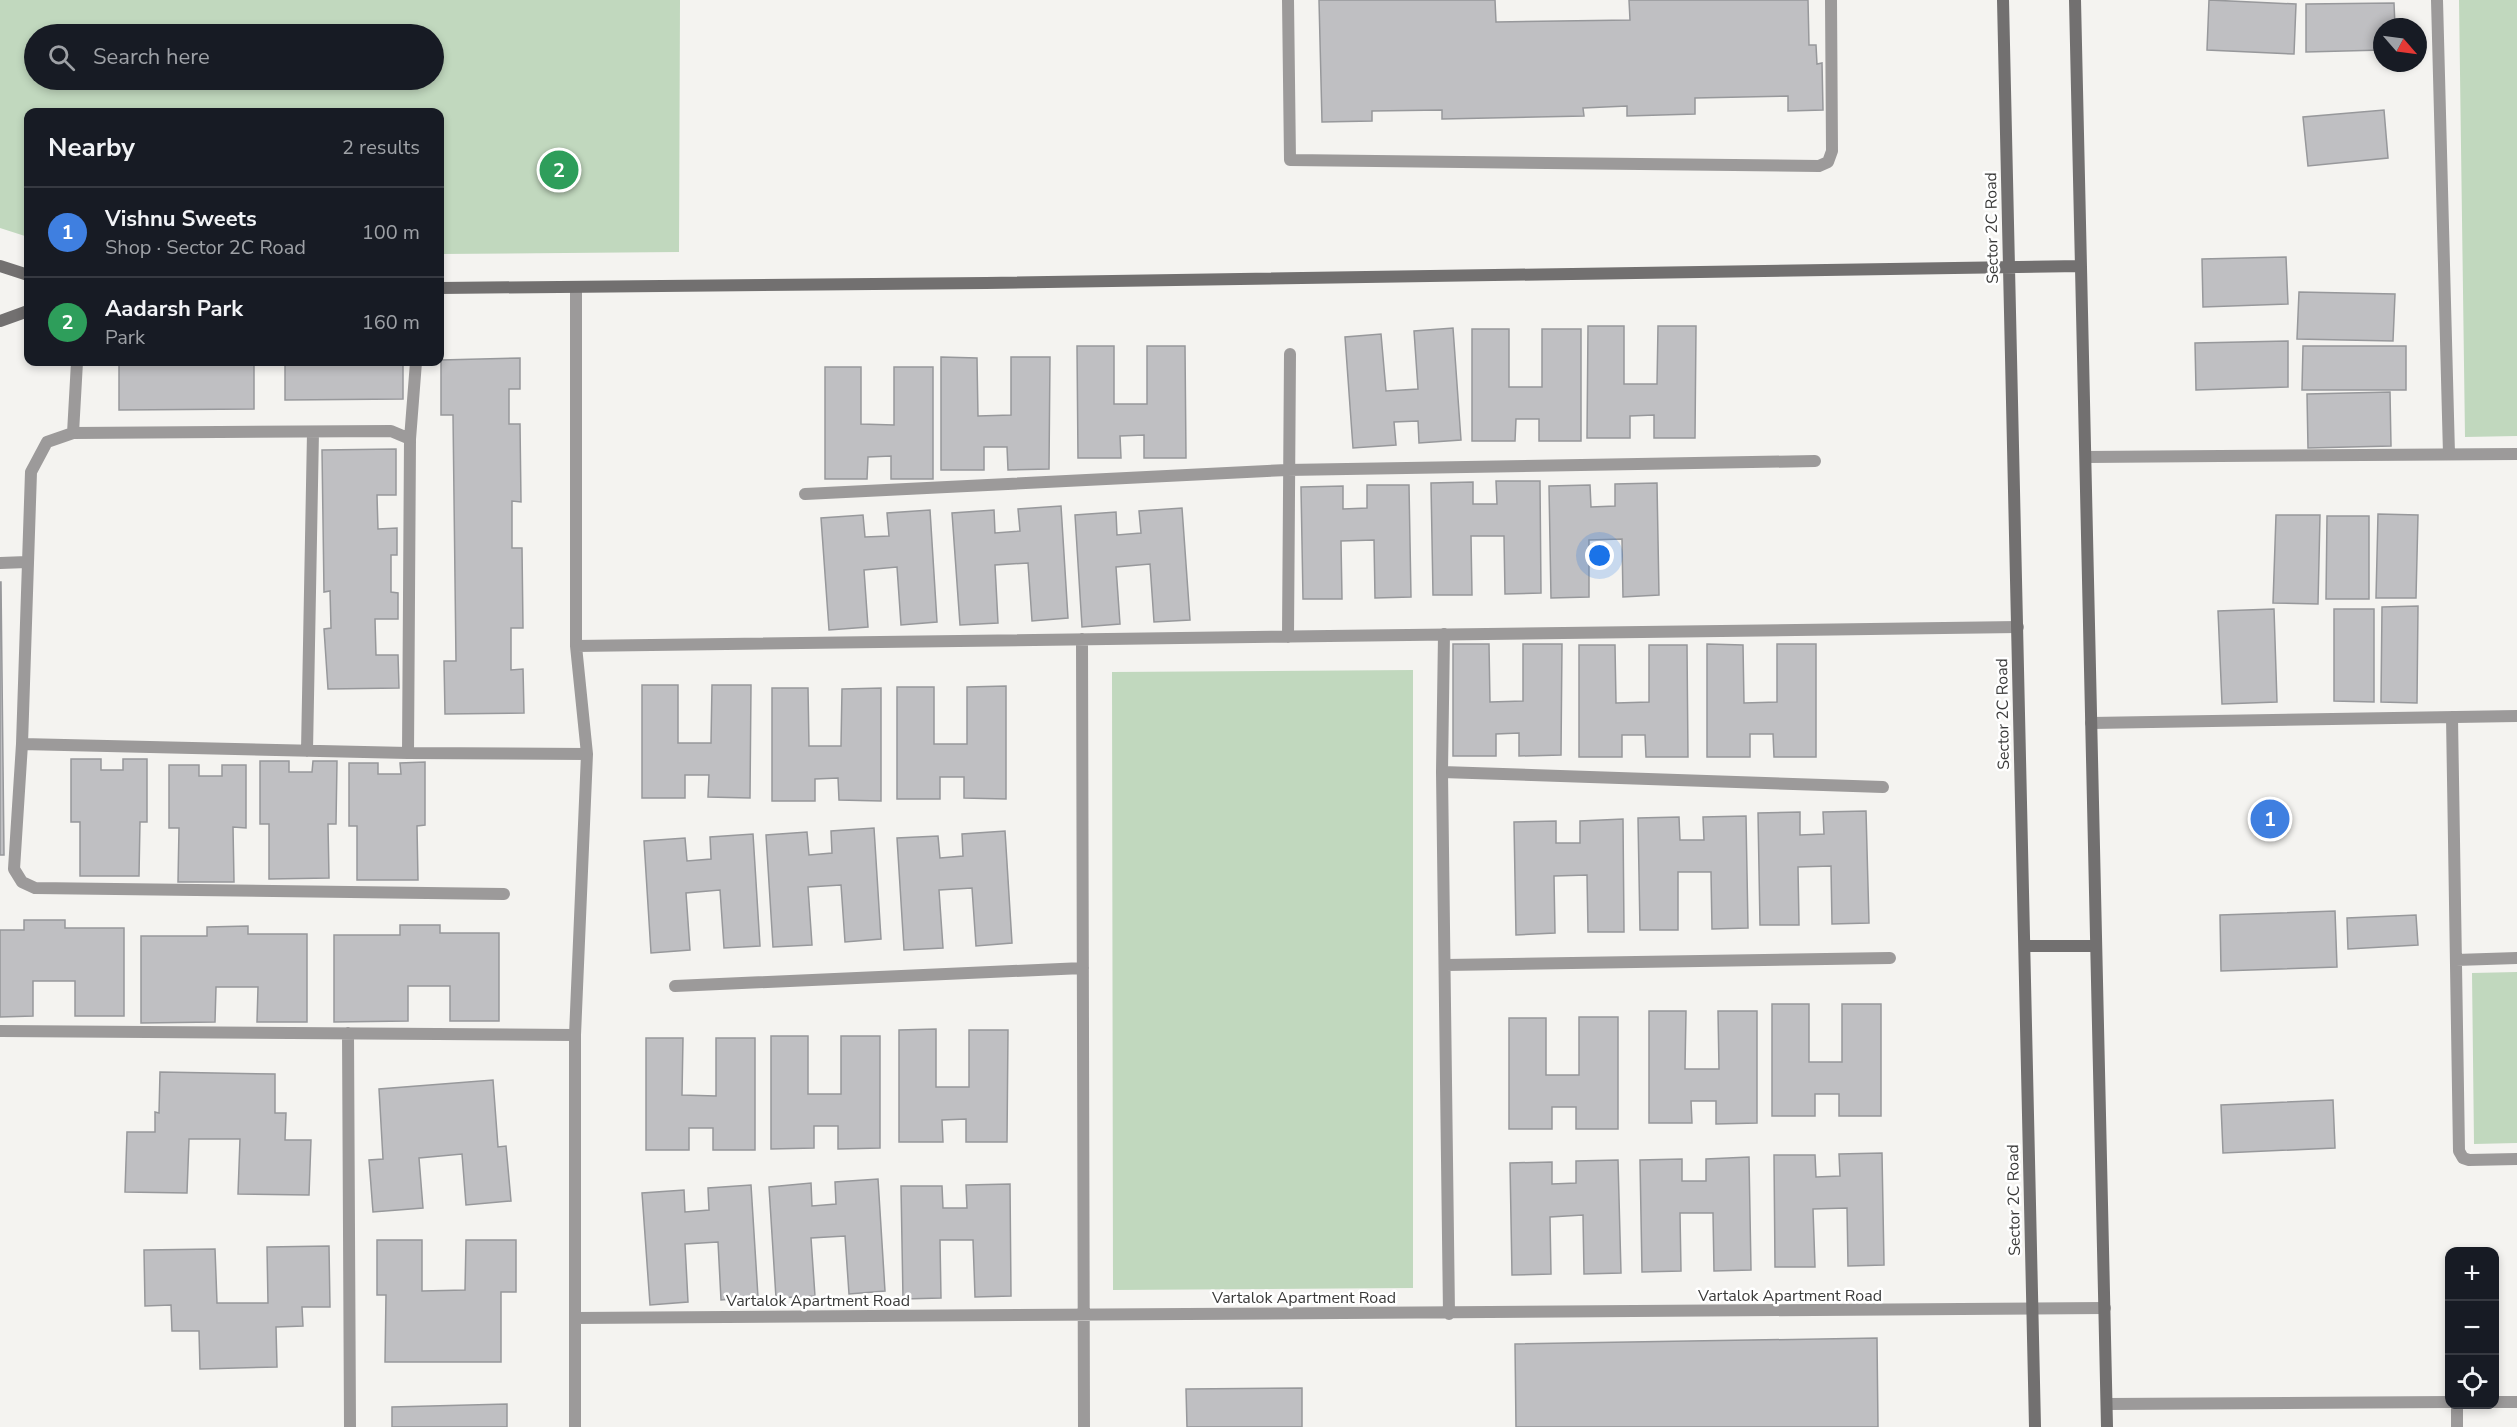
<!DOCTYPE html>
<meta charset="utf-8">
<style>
:root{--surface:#171b24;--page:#20242c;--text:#f1f3f6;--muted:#9ea1a6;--line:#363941;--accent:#1a73e8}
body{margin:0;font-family:"Nunito Sans",sans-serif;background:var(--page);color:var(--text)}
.controls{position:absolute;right:18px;bottom:18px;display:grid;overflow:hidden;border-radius:12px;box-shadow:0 3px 9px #0003}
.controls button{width:54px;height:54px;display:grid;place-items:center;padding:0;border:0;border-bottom:2px solid var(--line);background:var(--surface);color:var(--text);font:30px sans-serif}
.compass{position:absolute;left:2373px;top:18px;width:54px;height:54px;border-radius:50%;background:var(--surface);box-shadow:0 3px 9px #0003;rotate:118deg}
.you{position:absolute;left:1600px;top:556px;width:21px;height:21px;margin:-15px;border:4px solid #fff;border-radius:50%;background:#1a73e8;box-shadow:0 0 0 9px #1a73e833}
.badge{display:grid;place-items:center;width:39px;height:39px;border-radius:50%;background:var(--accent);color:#fff;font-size:20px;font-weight:700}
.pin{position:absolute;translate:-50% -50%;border:3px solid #fff;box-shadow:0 2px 6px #0006}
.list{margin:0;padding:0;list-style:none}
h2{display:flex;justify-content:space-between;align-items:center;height:78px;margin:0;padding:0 24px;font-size:26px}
h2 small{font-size:20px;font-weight:400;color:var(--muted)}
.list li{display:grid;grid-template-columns:39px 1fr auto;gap:18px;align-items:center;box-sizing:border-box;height:90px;padding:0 24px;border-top:2px solid var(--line)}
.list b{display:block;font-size:22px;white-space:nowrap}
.list p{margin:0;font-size:20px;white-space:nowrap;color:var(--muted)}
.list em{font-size:20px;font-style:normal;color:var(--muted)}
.icon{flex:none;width:33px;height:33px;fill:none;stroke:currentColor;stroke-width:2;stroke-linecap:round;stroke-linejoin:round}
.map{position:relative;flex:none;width:2517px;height:1427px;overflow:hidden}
.search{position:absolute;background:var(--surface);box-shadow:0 3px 9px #0003;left:24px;top:24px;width:420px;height:66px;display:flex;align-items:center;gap:15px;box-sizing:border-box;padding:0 21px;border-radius:33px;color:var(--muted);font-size:22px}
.panel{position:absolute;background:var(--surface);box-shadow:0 3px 9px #0003;left:24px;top:108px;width:420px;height:258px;border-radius:12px}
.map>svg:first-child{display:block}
.green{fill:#c1d8be;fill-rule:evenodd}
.building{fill:#bfbfc2;stroke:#97989b;stroke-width:1.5}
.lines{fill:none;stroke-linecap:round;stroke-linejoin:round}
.lane{stroke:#9c9a9a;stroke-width:12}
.street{stroke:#9c9a9a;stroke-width:12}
.secondary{stroke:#727070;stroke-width:12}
.labels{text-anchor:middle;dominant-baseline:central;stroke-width:5;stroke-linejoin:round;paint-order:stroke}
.street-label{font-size:16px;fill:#393938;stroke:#fff}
</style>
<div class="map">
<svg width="2517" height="1427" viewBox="0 0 2517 1427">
<rect width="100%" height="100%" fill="#f4f3f0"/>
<path class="green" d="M0 0H680L679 252 440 254V112H28V237L0 228ZM434 34V80H34V34Z
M2459 0H2517V436L2465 437Z
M1413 670V1288L1113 1290 1112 672Z
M2517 972V1143L2474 1144 2472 973Z"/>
<path class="building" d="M1319 0H1495L1496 22 1630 20 1629 0H1808L1809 45H1816L1817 64 1822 63 1823 110 1788 111V96L1695 98V114L1627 116V106L1583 108 1584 116 1442 119V110L1372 111V121L1322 122Z
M2209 0 2296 4 2294 54 2207 50Z
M2394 3 2395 27H2382V50L2306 52V4Z
M2384 110 2388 158 2308 166 2303 117Z
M2286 257 2288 304 2203 307 2202 259Z
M2299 292 2395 294 2393 341 2297 339Z
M1588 326H1624V384H1657L1658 326H1696L1695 438H1654V415L1630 416V438H1587Z
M1453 328 1461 440 1419 443 1418 421 1394 422 1396 445 1353 448 1345 337 1381 334 1386 391 1418 389 1414 331Z
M1472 329H1509V387H1542V329H1581V441H1539V419H1516L1515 441H1472Z
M2288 341V387L2196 390 2195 343Z
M1077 346H1114V404H1147V346H1185L1186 458H1144V435L1120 436 1121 458H1078Z
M2303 346H2406V390H2302Z
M941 357 977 358 978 416 1011 415V357H1050L1049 469 1008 470 1007 447H984V470H941Z
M520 358V389H509V424H520L521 502 512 501V548H522L523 628H511V670L523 669 524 713 445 714 444 661H456L453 415H441V360Z
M119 362H254V409L119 410Z
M285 362H403V399L285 400Z
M825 367H861V424L894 425V367H933V479H891V456L868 457 867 479H825Z
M2390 392 2391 446 2308 448 2307 394Z
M396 449V495H377L378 529 397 528V555H391V592L398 593V619H375L376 655H398L399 688 328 689 324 629 331 628 330 591 324 592 322 450Z
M1496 481H1540L1541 593 1505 594 1504 536H1471L1472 595H1433L1431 483 1473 482V504H1497Z
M1657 483 1659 595 1623 597 1622 539 1589 540V597L1551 598 1549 486 1590 485 1591 507 1615 506V484Z
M1367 485H1409L1411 597 1375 598 1374 540 1341 541 1342 599H1303L1301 487 1343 486V509L1367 508Z
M1061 506 1068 618 1032 621 1028 563 995 565 998 623 960 625 952 513 994 510 995 533 1020 531 1018 509Z
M1182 508 1190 620 1154 622 1150 564 1116 567 1120 624 1082 627 1075 515 1116 512 1117 535 1141 533 1139 511Z
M930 510 937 622 901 625 897 567 864 570 868 627 829 630 821 518 863 515 865 537 889 536 887 513Z
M2378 514 2418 515 2416 598H2376Z
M2276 515H2320L2318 604 2273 603Z
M2327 516H2369V599H2326Z
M1 582 4 855H0V582Z
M2418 606 2417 703 2381 702 2382 607Z
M2274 609 2277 702 2222 704 2218 611Z
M2334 609H2374V702L2334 701Z
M1453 644H1489L1490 702 1523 701V644H1562L1561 755 1519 756V733L1496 734V756H1453Z
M1707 644 1743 645 1744 703 1777 702V644H1816V757H1774L1773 734H1750V757H1707Z
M1579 645H1615L1616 703 1649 702V645H1687L1688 757H1646L1645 735H1622V757H1579Z
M642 685H678V743H711L712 685H751L750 798 708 797 709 775H685V798H642Z
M1006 686V799L964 798V777H940V799H897V687H934V744H967V687Z
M772 688H808L809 746H841L842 689 881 688V801L839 800 838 778 815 779V801H772Z
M71 759H101V770H123V759H147V822H140L139 876H80V822H71Z
M260 761H289V772H312L313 761H337L336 824H328L329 878 269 879V824H260Z
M425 762V825L417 826 418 880H357V826H349V763H378V774H401L400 763Z
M169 765H199V776H222V765H246V828L233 827 234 882H178L179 828H169Z
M1866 811 1869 923 1832 924 1831 866 1798 867 1799 925H1760L1758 813 1800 812V835L1824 834 1823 812Z
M1746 816 1748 928 1712 929 1711 872H1678V930H1640L1638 818 1679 817 1680 840H1704L1703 817Z
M1623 819 1624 932H1588L1587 875 1554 876 1555 933 1516 935 1514 822 1556 821V843H1580V821Z
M874 828 881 939 845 942 841 885 808 887 812 945 773 947 766 835 807 832 809 855 832 853 831 831Z
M1005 831 1012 943 976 946 972 888 939 890 943 948 904 950 897 838 938 836 940 858 963 856 962 834Z
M753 834 760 946 724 948 720 890 686 893 690 950 651 953 644 841 685 838 687 861 711 859 710 837Z
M2335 911 2337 967 2221 971 2220 915Z
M2416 915 2418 945 2348 949 2347 918Z
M24 920H65V928H124V1016H75V981H33V1016L0 1017V930H24Z
M400 925H440V933H499V1021H450V986H408V1021L334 1022V935H400Z
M248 926V934H307V1022H257L258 987H216L215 1022 141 1023V936H207V927Z
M1772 1004H1809V1062H1842V1004H1881V1116H1839V1094H1815V1116H1772Z
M1649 1011H1686L1685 1069H1719L1718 1011H1757V1123L1716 1124V1101H1691L1692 1123H1649Z
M1579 1017H1618V1129H1576V1107H1552V1129H1509V1018H1546V1075H1579Z
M936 1029V1087H969V1030H1008L1007 1142H966V1119L942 1120 943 1142H899V1030Z
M771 1036H808V1094H841V1036H880V1148L838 1149V1126H814V1148L771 1149Z
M646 1038H683L682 1095 716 1096V1038H755V1150H713V1128H689V1150H646Z
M160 1072 275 1074V1113H286L285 1140H311L309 1195 238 1194 240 1139H189L187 1193 125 1192 127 1132H155V1112L159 1113Z
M493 1080 498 1147 506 1146 511 1201 466 1205 462 1154 419 1158 423 1208 373 1212 369 1160 383 1159 379 1089Z
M2333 1100 2335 1148 2223 1153 2221 1105Z
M1882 1153 1884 1265 1848 1266 1847 1208 1813 1209 1815 1267H1775L1774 1155H1815L1816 1177 1840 1176 1839 1154Z
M1749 1157 1751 1270 1714 1271 1713 1213H1680L1681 1271 1642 1272 1640 1160 1682 1159V1181H1706V1159Z
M1618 1160 1621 1273 1584 1274 1583 1215 1550 1217 1551 1274 1512 1275 1510 1163 1552 1162V1184L1576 1183V1161Z
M878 1179 885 1291 849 1294 845 1236 811 1238 815 1296 776 1298 769 1187 811 1183 812 1206 836 1204 835 1182Z
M1010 1184 1011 1296 975 1297 973 1240H940L941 1298 903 1299 901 1186H942L943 1208H967L966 1185Z
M751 1185 758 1297 721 1300 718 1242 685 1244 688 1302 650 1305 642 1193 684 1190 685 1212 709 1210 708 1188Z
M377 1240H422V1291L465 1290 466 1240H516V1292H501V1362H385L386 1295H377Z
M329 1246 330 1307H302L303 1326 276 1327 277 1367 200 1369 199 1331H172L171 1305 145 1306 144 1250 215 1249 217 1303H268L267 1247Z
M1877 1338 1878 1427H1516L1515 1344Z
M1302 1388V1427H1187L1186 1389Z
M507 1404V1427H392V1407Z"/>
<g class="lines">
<path class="lane" d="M0 1031 575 1035
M348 1033 350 1427"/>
<path class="street" d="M1288 0 1290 160 1819 166 1828 162 1832 151 1831 0
M2437 0 2449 454
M73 433 77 362
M410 439 416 362
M2086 457 2517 454
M805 494 1287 470 1815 461
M0 563 27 562
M1444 634 1442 772 1449 1314
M1288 637 1290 354
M1082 639 1084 1427
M576 646 2018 627
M2452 717 2459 1151 2463 1158 2469 1160 2517 1159
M2091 723 2517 716
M22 744 408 753 587 754
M307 751 313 432
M408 753 410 439 391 431 73 433 47 442 31 472 22 744 14 869 22 882 35 888 504 894
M1442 772 1883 787
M2456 960 2517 958
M1446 965 1890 958
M675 986 1083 968
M575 1318 2105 1308
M2494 1402H2517
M2107 1404 2450 1402
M2457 1404V1427
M575 1427V1035L587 754 576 646V287"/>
<path class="secondary" d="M2003 0 2035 1427
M2075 0 2107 1427
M0 266 28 275
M440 288 986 283 2081 266
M0 321 28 311
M2025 946H2096"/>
</g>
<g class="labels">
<g class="street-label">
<text transform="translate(1992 228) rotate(-91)">Sector 2C Road</text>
<text transform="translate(2003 714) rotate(-91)">Sector 2C Road</text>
<text transform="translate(2014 1200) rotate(-91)">Sector 2C Road</text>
<text x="1790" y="1296">Vartalok Apartment Road</text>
<text x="1304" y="1298">Vartalok Apartment Road</text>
<text x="818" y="1301">Vartalok Apartment Road</text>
</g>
</g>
</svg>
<div class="controls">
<button>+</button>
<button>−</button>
<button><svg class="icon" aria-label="locate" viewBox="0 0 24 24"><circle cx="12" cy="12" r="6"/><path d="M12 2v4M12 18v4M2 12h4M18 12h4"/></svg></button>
</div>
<svg class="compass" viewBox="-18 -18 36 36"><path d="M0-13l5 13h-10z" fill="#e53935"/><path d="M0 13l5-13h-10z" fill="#9ea1a6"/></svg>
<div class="you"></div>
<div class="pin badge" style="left:2270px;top:819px;background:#3f7fe0">1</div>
<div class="pin badge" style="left:559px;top:170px;background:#2e9e5b">2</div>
<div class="search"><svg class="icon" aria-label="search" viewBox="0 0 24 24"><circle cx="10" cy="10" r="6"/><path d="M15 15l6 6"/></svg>Search here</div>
<section class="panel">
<h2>Nearby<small>2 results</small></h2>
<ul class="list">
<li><span class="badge" style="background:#3f7fe0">1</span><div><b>Vishnu Sweets</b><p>Shop · Sector 2C Road</p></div><em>100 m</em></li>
<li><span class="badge" style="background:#2e9e5b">2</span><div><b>Aadarsh Park</b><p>Park</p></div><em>160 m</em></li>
</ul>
</section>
</div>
